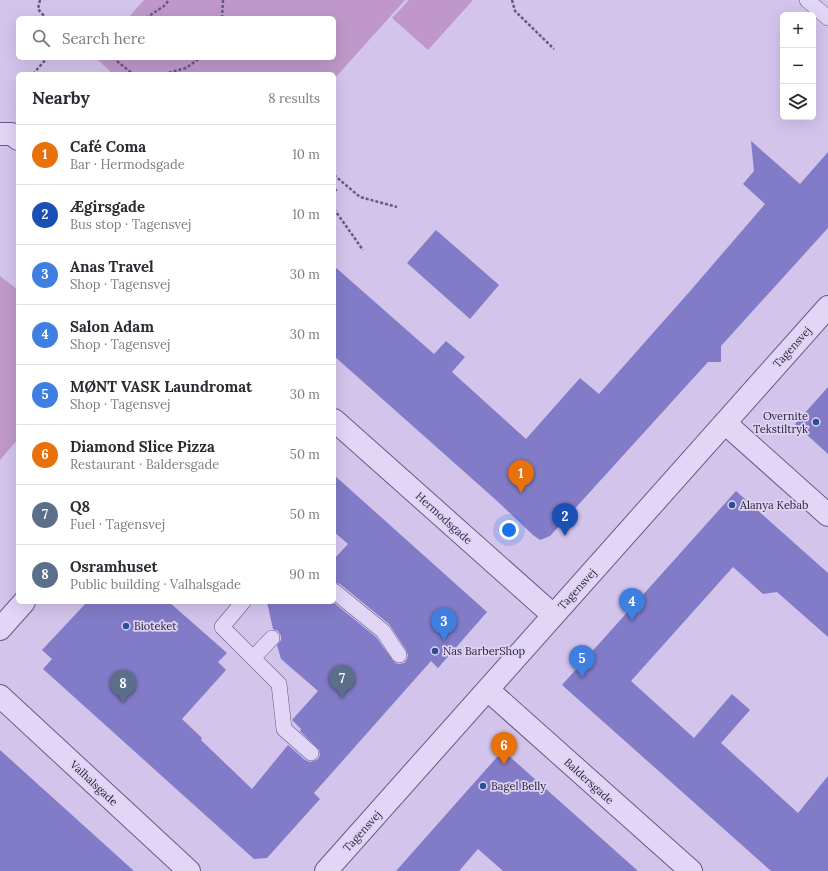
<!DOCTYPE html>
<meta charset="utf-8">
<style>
:root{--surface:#fff;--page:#f2f2f3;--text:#2b2b33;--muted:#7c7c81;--line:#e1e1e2;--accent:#0f766e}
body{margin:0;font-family:Lora,serif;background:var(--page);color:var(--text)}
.controls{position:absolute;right:12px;top:12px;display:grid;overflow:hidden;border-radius:6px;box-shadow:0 4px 16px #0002}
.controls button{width:36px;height:36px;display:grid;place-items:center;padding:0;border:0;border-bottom:1px solid var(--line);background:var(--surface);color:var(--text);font:20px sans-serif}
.you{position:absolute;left:509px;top:530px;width:14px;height:14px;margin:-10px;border:3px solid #fff;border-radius:50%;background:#1a73e8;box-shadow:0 0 0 6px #1a73e833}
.badge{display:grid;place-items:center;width:26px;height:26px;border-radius:50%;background:var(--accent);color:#fff;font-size:13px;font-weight:700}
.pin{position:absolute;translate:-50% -33px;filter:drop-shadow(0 1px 2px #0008)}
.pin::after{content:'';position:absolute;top:21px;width:14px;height:12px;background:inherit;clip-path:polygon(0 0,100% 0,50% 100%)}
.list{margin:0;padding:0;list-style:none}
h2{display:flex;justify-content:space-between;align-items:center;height:52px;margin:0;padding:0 16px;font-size:17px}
h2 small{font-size:13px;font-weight:400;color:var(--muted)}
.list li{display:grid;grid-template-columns:26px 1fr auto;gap:12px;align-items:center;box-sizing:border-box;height:60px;padding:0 16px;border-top:1px solid var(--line)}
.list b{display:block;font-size:15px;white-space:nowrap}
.list p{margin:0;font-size:13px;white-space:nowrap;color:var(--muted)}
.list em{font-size:13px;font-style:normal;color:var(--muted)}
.icon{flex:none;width:22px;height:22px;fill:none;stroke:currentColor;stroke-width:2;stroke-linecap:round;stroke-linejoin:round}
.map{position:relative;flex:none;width:828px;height:871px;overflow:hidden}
.search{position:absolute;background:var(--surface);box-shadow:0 4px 16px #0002;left:16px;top:16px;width:320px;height:44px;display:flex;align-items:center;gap:10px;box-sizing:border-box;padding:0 14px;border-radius:6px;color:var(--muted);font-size:15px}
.panel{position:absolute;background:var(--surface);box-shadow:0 4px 16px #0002;left:16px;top:72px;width:320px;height:532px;border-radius:6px}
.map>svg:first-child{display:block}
.green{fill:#bf98c9}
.building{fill:#827bc8}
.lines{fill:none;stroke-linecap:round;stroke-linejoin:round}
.service-casing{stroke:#645b85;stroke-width:16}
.minor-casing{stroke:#645b85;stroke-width:24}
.tertiary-casing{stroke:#645b85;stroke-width:24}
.path{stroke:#645b85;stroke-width:2.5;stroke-dasharray:3 2;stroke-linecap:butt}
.service{stroke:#e2d6f7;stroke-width:15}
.minor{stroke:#e2d6f7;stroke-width:22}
.tertiary{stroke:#e2d6f7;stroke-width:22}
.poi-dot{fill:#2e4f91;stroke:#dfd3f3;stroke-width:1.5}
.labels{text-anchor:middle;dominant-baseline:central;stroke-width:3.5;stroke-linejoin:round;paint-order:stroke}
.street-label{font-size:11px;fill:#221e36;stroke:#dfd3f3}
.poi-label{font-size:11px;fill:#221e36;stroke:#dfd3f3;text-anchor:start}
</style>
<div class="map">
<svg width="828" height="871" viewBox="0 0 828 871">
<rect width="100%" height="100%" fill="#d3c4ec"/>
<path class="green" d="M144 0H405L334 79V74H113L96 58H334V18H128Z
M409 0H473L428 50 392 18Z
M0 276 18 290V439L0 460Z"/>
<path class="building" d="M751 141 800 184 828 152V228L721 346V362H708L550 536 540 540 533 535 496 500 334 356V266L434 354 446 341 465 357 452 372 526 439 580 378 599 394 691 290 765 204 743 184 754 171Z
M436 230 499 285 470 319 407 263Z
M828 387V454L795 424Z
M334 475 487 612 438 668 431 661 314 793 320 799 267 858 254 859 43 669 52 659 42 650 87 602H169L227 653 218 662 226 670 182 719 202 738 201 740 252 789 288 745 305 760 310 762 314 761 318 759 320 755 319 750 300 731 301 729 292 720 318 691 281 659 277 645 281 640V636L278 631 273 629 267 602H333L376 637 395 663 399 664 404 663 407 659 408 655 406 650 389 624 340 584 334 582V559L348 544 334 532Z
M736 491 828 573V637L777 592 763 594 733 567 631 681 694 738 732 694 750 710 721 743 798 813 828 776V871H771L562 685Z
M0 750 134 871H0Z
M509 756 638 871H503L478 849 459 871H396L497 757Z"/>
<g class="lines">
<defs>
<path id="service" d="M807 0 828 18
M334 591 383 631 399 655
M243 602 222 627 279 684 284 729 311 753
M253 658 272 638"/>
<path id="minor" d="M0 134H12L18 139
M334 420 553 615
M725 423 828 515
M0 629 24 602
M488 690 691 871
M0 696 189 871"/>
<path id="tertiary" d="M326 871 828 307"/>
</defs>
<use href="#service" class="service-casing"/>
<use href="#minor" class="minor-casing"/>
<use href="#tertiary" class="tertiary-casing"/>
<path class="path" d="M40 0 38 9 46 18
M512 0 515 11 554 49
M146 18 164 6 169 0
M222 18 223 0
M113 58 133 74
M33 74 47 58
M164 74 186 68 200 58
M17 108 18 102
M334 175 360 197 397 207
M334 189 336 190 334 192
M334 209 363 250"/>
<use href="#service" class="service"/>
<use href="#minor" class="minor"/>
<use href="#tertiary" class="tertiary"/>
</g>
<g class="poi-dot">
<circle cx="816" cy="422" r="4"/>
<circle cx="732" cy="505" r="4"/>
<circle cx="126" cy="626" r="4"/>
<circle cx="435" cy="651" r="4"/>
<circle cx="483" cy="786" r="4"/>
</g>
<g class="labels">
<g class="street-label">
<text transform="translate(792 347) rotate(-48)">Tagensvej</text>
<text transform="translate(444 518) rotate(42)">Hermodsgade</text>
<text transform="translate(577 589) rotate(-48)">Tagensvej</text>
<text transform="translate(589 781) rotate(42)">Baldersgade</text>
<text transform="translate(94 783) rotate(43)">Valhalsgade</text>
<text transform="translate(362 831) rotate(-48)">Tagensvej</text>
</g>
<g class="poi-label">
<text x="808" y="416" text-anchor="end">Overnite<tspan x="808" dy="13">Tekstiltryk</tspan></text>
<text x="740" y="505">Alanya Kebab</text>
<text x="134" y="626">Bioteket</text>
<text x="443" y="651">Nas BarberShop</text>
<text x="491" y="786">Bagel Belly</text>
</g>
</g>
</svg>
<div class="controls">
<button>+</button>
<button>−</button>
<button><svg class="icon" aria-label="layers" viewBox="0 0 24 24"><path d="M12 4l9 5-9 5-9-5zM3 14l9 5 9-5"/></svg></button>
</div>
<div class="you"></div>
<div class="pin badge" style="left:521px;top:493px;background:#e8710a">1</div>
<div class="pin badge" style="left:565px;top:536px;background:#1a4fb4">2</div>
<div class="pin badge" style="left:444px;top:641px;background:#3f7fe0">3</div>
<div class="pin badge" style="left:632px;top:621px;background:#3f7fe0">4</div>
<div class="pin badge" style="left:582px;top:678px;background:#3f7fe0">5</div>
<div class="pin badge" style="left:504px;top:765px;background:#e8710a">6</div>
<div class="pin badge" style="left:342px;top:698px;background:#5c6f8a">7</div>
<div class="pin badge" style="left:123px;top:703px;background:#5c6f8a">8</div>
<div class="search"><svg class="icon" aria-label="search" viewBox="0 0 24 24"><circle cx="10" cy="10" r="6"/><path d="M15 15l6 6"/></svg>Search here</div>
<section class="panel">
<h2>Nearby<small>8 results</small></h2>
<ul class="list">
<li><span class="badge" style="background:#e8710a">1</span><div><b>Café Coma</b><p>Bar · Hermodsgade</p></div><em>10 m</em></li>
<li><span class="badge" style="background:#1a4fb4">2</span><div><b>Ægirsgade</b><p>Bus stop · Tagensvej</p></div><em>10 m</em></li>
<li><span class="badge" style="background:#3f7fe0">3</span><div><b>Anas Travel</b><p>Shop · Tagensvej</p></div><em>30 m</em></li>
<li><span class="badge" style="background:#3f7fe0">4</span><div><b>Salon Adam</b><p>Shop · Tagensvej</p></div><em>30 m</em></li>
<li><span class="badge" style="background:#3f7fe0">5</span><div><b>MØNT VASK Laundromat</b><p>Shop · Tagensvej</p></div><em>30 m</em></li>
<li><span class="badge" style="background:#e8710a">6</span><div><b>Diamond Slice Pizza</b><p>Restaurant · Baldersgade</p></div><em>50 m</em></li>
<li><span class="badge" style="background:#5c6f8a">7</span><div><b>Q8</b><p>Fuel · Tagensvej</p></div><em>50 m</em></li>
<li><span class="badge" style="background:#5c6f8a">8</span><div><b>Osramhuset</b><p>Public building · Valhalsgade</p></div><em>90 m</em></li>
</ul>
</section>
</div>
